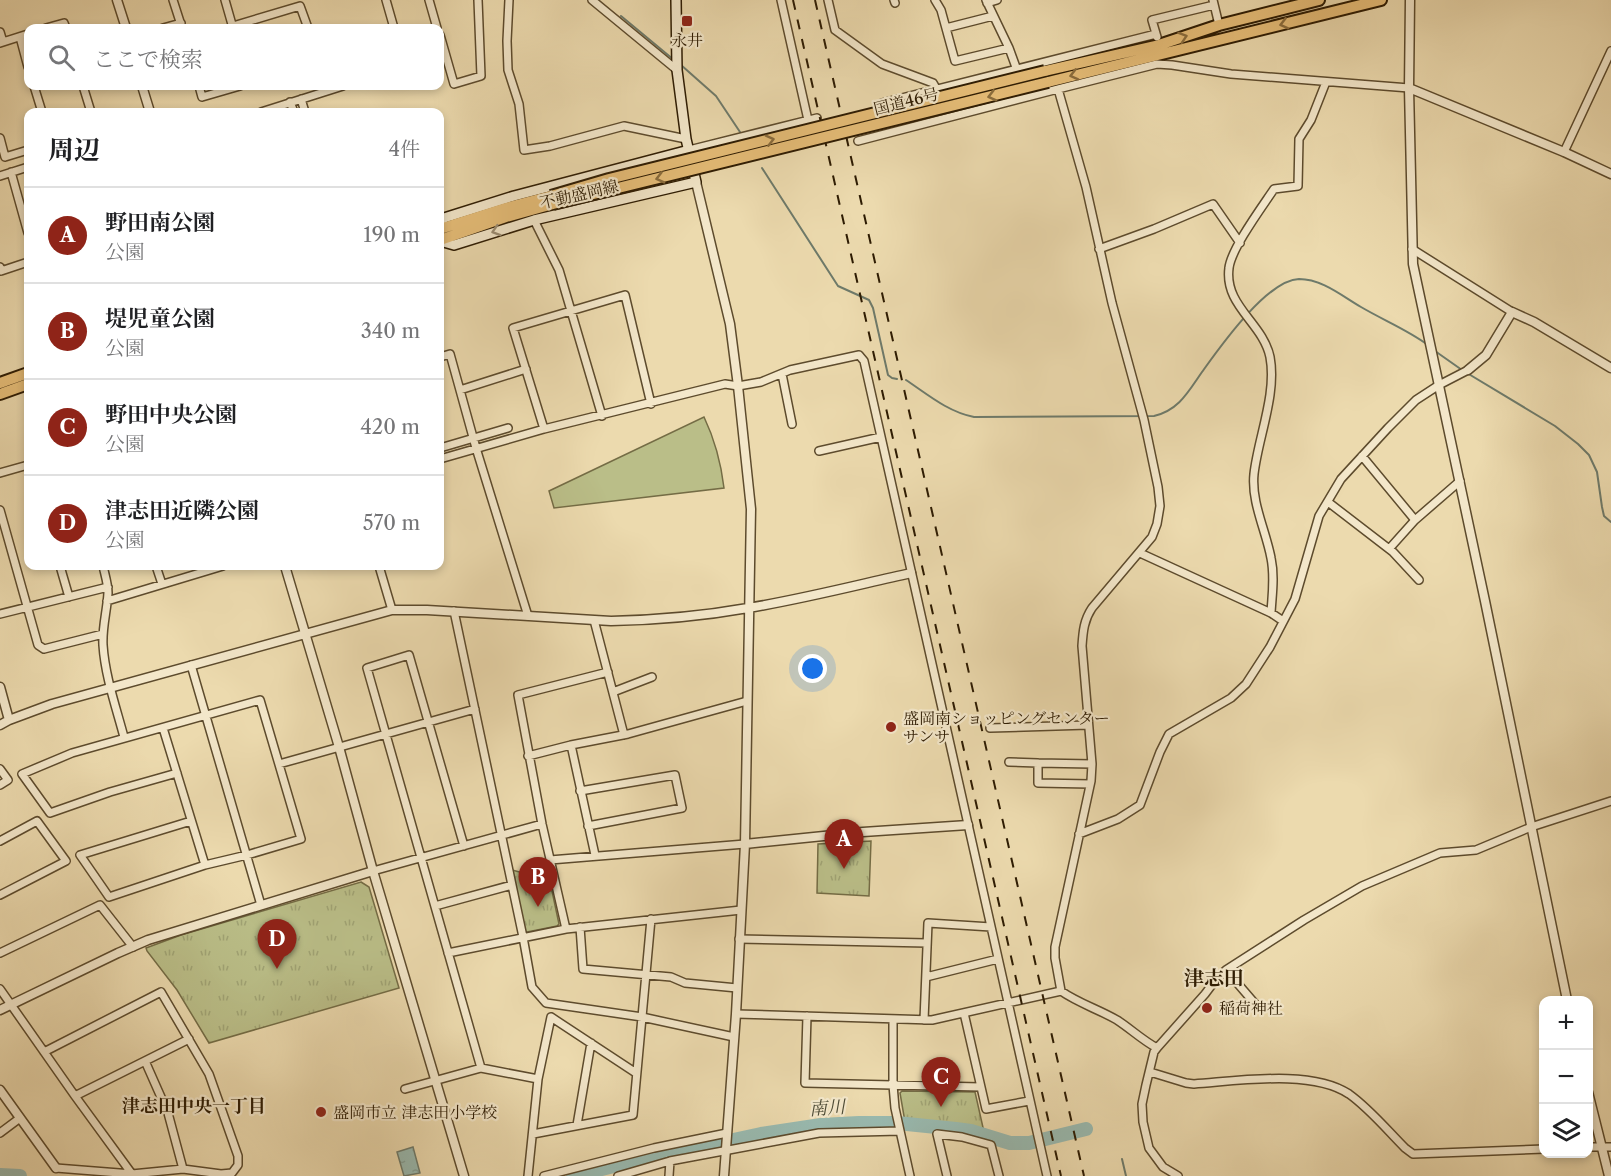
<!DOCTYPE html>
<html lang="ja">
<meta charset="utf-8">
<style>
:root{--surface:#fff;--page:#f6f6f6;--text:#202124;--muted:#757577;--line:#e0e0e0;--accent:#8f2418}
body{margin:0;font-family:"Libre Caslon Text","Noto Serif JP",serif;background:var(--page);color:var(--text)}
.controls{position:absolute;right:18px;bottom:18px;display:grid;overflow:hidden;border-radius:12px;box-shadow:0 3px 9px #0003}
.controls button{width:54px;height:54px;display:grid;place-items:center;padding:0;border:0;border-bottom:2px solid var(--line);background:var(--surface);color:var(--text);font:30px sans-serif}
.you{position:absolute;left:813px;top:669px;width:21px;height:21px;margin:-15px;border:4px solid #fff;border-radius:50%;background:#1a73e8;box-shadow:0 0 0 9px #1a73e833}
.badge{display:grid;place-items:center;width:39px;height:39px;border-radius:50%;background:var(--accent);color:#fff;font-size:20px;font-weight:700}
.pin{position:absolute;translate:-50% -50px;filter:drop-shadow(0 2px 3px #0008)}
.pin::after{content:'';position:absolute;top:32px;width:21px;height:18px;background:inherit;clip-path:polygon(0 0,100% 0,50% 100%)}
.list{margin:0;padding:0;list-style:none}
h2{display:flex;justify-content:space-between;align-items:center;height:78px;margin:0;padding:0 24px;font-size:26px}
h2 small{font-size:20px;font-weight:400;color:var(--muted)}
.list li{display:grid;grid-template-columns:39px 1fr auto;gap:18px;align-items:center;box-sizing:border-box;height:96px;padding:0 24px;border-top:2px solid var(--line)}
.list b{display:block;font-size:22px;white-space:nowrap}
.list p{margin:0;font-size:20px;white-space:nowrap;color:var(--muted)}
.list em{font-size:20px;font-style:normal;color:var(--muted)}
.icon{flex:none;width:33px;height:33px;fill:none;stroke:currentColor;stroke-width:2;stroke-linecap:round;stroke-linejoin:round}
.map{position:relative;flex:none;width:1611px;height:1176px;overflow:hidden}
.search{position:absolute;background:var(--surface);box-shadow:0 3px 9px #0003;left:24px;top:24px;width:420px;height:66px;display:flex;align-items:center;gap:15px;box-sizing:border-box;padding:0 21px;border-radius:12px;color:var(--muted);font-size:22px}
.panel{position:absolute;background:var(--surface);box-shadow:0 3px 9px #0003;left:24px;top:108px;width:420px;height:462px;border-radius:12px}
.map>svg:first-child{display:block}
.grass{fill:#babe88;stroke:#746c45;stroke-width:1.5}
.park{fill:url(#park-tufts);stroke:#746c45;stroke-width:1.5}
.water{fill:url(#water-ripples);stroke:#6e7a6a;stroke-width:1.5}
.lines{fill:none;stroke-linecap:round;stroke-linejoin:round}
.stream{stroke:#6e7a6a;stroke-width:2}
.river{stroke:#99bab0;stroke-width:14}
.minor-casing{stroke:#5d4b2d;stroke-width:10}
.tertiary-casing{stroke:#5d4b2d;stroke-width:11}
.secondary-casing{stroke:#2d1b02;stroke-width:12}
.trunk-casing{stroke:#2d1b02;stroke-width:14}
.minor{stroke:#f3e7ca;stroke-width:7}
.tertiary{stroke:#f3e7ca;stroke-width:8}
.secondary{stroke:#f3e7ca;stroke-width:9}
.trunk{stroke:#e6bd77;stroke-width:10}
.rail{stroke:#2d1b02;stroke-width:2;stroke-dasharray:10 10;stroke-linecap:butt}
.trunk-bridge-casing{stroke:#2d1b02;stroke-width:14;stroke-linecap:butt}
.trunk-bridge{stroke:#e6bd77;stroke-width:10}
.oneway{stroke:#8a6c3c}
.oneway2{stroke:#9a8b70}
.poi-dot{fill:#8f2418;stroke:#f3e7ca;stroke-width:2}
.labels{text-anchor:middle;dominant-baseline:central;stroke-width:4.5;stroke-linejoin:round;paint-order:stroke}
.poi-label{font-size:16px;fill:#2d1b02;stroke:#f3e7ca;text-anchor:start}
.street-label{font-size:16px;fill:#2d1b02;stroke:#f3e7ca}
.neighbourhood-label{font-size:18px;font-weight:bold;fill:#2d1b02;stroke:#f3e7ca}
.water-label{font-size:18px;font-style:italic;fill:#4d4b36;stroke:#f3e7ca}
.quarter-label{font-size:20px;font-weight:bold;fill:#2d1b02;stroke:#f3e7ca}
</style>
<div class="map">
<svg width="1611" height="1176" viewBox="0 0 1611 1176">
<defs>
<pattern id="park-tufts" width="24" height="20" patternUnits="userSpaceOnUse" patternTransform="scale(1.5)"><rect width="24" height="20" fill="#babe88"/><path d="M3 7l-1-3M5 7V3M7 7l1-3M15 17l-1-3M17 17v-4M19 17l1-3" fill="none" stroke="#a0a374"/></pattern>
<pattern id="water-ripples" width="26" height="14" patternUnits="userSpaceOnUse" patternTransform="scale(1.5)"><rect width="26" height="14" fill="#99bab0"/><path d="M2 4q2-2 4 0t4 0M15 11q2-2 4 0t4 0" fill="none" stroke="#849f96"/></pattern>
</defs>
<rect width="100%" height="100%" fill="#ecdaae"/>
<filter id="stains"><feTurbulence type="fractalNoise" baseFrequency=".00333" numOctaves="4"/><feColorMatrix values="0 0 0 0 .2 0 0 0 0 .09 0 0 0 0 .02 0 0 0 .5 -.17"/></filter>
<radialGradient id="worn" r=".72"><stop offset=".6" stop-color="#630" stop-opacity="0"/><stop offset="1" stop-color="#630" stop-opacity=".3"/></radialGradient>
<path class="grass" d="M704 417C715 440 721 463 724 488L554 508 549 491Z"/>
<path class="park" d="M871 841 869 896 817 893 818 844Z
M512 870 531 875 529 885 552 891 559 924 557 926 527 932 524 931Z
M361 882 369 887 399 988 209 1043 177 990 147 951 146 948 181 935Z
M902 1091 975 1092 984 1132 964 1126 905 1122 900 1093Z"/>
<path class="water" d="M413 1147 420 1173 404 1176 397 1152Z"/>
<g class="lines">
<path class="stream" d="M621 16 674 60
M681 65 716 96 740 132
M762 168 838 286 869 300 873 308 888 375 892 378 897 379
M1435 351 1462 370
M1467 373 1555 426 1578 444 1589 455 1597 472 1602 507 1604 516 1611 522
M906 380C927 394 948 412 974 417L1154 416C1179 410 1188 392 1202 372 1220 347 1267 280 1299 279 1322 279 1342 296 1361 307 1383 320 1408 330 1428 345
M1122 1159 1126 1176"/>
<path class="river" d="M0 1175 20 1176
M573 1176 622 1164 761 1134 821 1125 859 1123H897L956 1129 971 1131 1010 1143H1029L1086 1129"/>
<defs>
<path id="minor" d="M173 0 182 28
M225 0 233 28
M386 0 394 28
M429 0 437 28
M509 0 507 41 508 70 519 104 524 150 550 146 624 126 686 139
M592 0 677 70
M781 0 808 120
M828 0 835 30 882 64 933 83 937 90
M894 0 895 3
M935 0 941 10 955 61 1009 48
M986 0 1009 48 1017 70
M1213 0 1219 25
M987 3 997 0
M233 26 300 6 308 28
M46 28 64 23 66 28
M163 28 181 23
M946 28 993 16
M0 32 3 42
M440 35 454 84 481 76 478 0
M20 37 28 67
M1157 37 1152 20 1214 5
M0 43 28 34
M34 86 42 112
M83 86 91 112
M199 86 202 97 240 86
M301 99 305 112
M290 102 294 112
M882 103 1156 34
M261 112 343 86
M0 138 5 157 28 150
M858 141 1058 89
M689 150 817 118
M1564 152 1611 51
M11 172 28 233
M0 176 28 167
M534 220 559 270 602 416
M1099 249 1154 229 1213 204 1240 243
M1412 249 1512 312
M0 267 1 271 28 262
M440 357 450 354 476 448 528 616
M782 374 792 424
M460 390 526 369
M544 429 513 328 625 295 651 404
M440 448 508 428
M819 451 881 437
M1362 456 1415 520
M440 459 544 429 725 384 738 386 761 382 790 370 859 355 864 361 1047 1176
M0 473 28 465
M1328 502 1393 552 1419 580
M0 510 38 645 44 649 103 634
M1389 549 1415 520 1460 481
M1140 553 1271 613 1283 621
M60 566 69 597
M103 566C105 575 108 584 108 593 107 611 102 627 103 645 105 676 116 707 124 737
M156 566 162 584
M379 566 392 610
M107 601 223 566
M454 611 523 937 532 987 546 1003 642 1017 734 1037
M1271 613C1272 595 1275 577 1271 558 1266 531 1251 502 1254 474 1258 438 1277 394 1270 357 1263 323 1224 306 1229 268 1231 249 1262 207 1274 189L1298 186 1299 139 1311 120 1326 82
M0 614 108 587
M594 620 624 735
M191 665 261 905
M613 692 652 677
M163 728 205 865
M990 728 1088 725
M571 745 595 855
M528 756 571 745 628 734 747 701
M1009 762 1038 763V783L1090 784
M1038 763 1092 764
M279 764 475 709
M0 769 8 780 0 785
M177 773 110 792 50 813 22 774 72 753 260 700 301 839 247 855 205 865 109 897 80 855 191 821
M580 791 675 775 682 808 588 826
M1079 834 1118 819 1140 805 1160 752 1169 734 1231 698 1246 684 1270 647 1295 599 1319 516 1341 479 1388 428 1416 400 1439 385 1468 370
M0 841 37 821 66 861 0 895
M464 846 409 655 367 668 481 1068
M550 860 745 844
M373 871 542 824
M435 906 512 885
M580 927 583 969 671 977 685 983 737 988
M566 929 542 824 518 695 608 672
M739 939 927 943
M0 953 100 905 133 947
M448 953 566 929 741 910
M1226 970 1257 1006
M926 977 998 959
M0 989 75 1096 132 1174
M964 1013 986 1109 1029 1101
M736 1014 932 1020 1061 991
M807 1016 805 1083 980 1087
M893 1019V1085L895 1108 910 1176
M924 1020 928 923 991 927
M1157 1048C1142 1040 1131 1029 1117 1020 1098 1009 1078 1003 1061 991L1055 958V947L1091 781 1092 764 1082 646C1083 631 1084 620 1092 608L1152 537 1157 524 1160 506 1158 487 1144 420 1112 303 1086 187 1058 89 1157 64 1172 65 1231 74 1409 88
M44 1052 161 992 209 1074 238 1156V1165L232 1173 221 1174 183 1169 132 1174 56 1168
M145 1061 168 1113 183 1169
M1150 1072 1186 1083 1194 1084C1238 1081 1312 1069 1349 1094 1370 1109 1387 1130 1405 1148L1413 1154 1544 1149
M405 1089 481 1068 538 1079
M75 1096 189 1039
M577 1125 591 1043
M0 1133 20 1118
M533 1134 633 1115 651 919
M1588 1147H1611
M528 1176 538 1079 551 1017 636 1073
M544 1176 654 1148 727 1133
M618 1176 670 1161
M669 1176 670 1161 819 1133 900 1131
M947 1176 937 1134 962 1137 991 1145 999 1176
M1178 1176 1163 1167 1149 1148 1143 1122 1142 1104 1146 1085 1154 1052 1157 1048 1205 994 1217 978 1226 970 1304 920 1362 886 1440 853 1476 850 1531 827 1611 801"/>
<path id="tertiary" d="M117 0 126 28
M1410 0 1409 88 1413 264 1485 601 1567 1000
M142 86 150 112
M1409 88 1564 152 1611 174
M696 182 730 324 738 386 751 509 745 844 736 1014 724 1176
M1468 370 1486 355 1512 312 1534 322 1611 368
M285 566 339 747 373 871 464 1176
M0 687 9 720
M0 725 9 720 52 704 392 610H427L611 621C657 620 703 616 748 608 803 599 857 585 911 573
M745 844 863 832 968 825
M0 1010 118 953 148 940 373 871
M0 1090 56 1168
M1588 1092 1609 1176"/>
<path id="secondary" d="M440 227 444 218 514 196 689 150
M440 241 454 245 534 220 696 182 686 139 677 70 676 0"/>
<path id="trunk" d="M1045 71 1159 45 1219 25 1319 0
M1048 82 1381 0
M440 229 506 208 551 196
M440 240 506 217 553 204
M0 383 28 373
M0 394 28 384"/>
</defs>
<use href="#minor" class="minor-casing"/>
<use href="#tertiary" class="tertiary-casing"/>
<use href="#secondary" class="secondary-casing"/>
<use href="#trunk" class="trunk-casing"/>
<use href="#minor" class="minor"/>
<use href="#tertiary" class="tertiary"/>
<use href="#secondary" class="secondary"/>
<use href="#trunk" class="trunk"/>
<path class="rail" d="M793 0 1061 1176
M815 0 1084 1176"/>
<defs>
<path id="trunk-bridge" d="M551 196 609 179 1045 71
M553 204 1048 82"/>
</defs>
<use href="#trunk-bridge" class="trunk-bridge-casing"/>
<use href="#trunk-bridge" class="trunk-bridge"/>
</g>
<defs><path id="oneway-chevron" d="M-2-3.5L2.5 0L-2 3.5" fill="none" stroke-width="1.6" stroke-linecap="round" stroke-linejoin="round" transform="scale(1.5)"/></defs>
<g class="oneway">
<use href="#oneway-chevron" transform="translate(1284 24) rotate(166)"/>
<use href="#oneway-chevron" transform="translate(1183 37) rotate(-18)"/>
<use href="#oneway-chevron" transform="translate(1074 75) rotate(166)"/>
<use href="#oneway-chevron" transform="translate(992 96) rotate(166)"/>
<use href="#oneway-chevron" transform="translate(770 140) rotate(-14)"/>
<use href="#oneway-chevron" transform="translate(660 178) rotate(166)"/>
</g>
<use class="oneway2" href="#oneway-chevron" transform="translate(496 231) rotate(163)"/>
<g class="poi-dot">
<rect x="681" y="15" width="12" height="12" rx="3"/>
<circle cx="891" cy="727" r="6"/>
<circle cx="1207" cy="1008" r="6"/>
<circle cx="321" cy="1112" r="6"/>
</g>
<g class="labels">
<g class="poi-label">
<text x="687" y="40" text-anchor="middle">永井</text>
<text x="903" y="718">盛岡南ショッピングセンター<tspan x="903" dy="18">サンサ</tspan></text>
<text x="1219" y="1008">稲荷神社</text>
<text x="333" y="1112">盛岡市立 津志田小学校</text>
</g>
<g class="street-label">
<text transform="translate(906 101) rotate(-14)">国道46号</text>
<text transform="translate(579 194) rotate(-13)">不動盛岡線</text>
</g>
<g class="neighbourhood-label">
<text x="194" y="1106">津志田中央一丁目</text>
</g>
<g class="water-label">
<text transform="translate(827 1108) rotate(-4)">南川</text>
</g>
<g class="quarter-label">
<text x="1214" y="978">津志田</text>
</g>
</g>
<rect width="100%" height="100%" filter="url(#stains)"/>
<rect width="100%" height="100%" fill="url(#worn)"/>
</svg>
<div class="controls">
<button>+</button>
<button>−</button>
<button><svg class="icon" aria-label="layers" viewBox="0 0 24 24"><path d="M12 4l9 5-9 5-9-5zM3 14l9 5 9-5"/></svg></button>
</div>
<div class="you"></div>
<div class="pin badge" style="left:844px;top:869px">A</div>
<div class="pin badge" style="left:538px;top:907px">B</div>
<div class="pin badge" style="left:941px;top:1107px">C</div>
<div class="pin badge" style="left:277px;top:969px">D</div>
<div class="search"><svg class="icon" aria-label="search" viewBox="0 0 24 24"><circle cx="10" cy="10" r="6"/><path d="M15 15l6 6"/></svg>ここで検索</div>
<section class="panel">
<h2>周辺<small>4件</small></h2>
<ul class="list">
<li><span class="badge">A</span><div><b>野田南公園</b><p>公園</p></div><em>190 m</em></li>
<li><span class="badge">B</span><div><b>堤児童公園</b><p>公園</p></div><em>340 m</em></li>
<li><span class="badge">C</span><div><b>野田中央公園</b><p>公園</p></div><em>420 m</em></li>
<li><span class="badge">D</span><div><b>津志田近隣公園</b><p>公園</p></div><em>570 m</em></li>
</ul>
</section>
</div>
